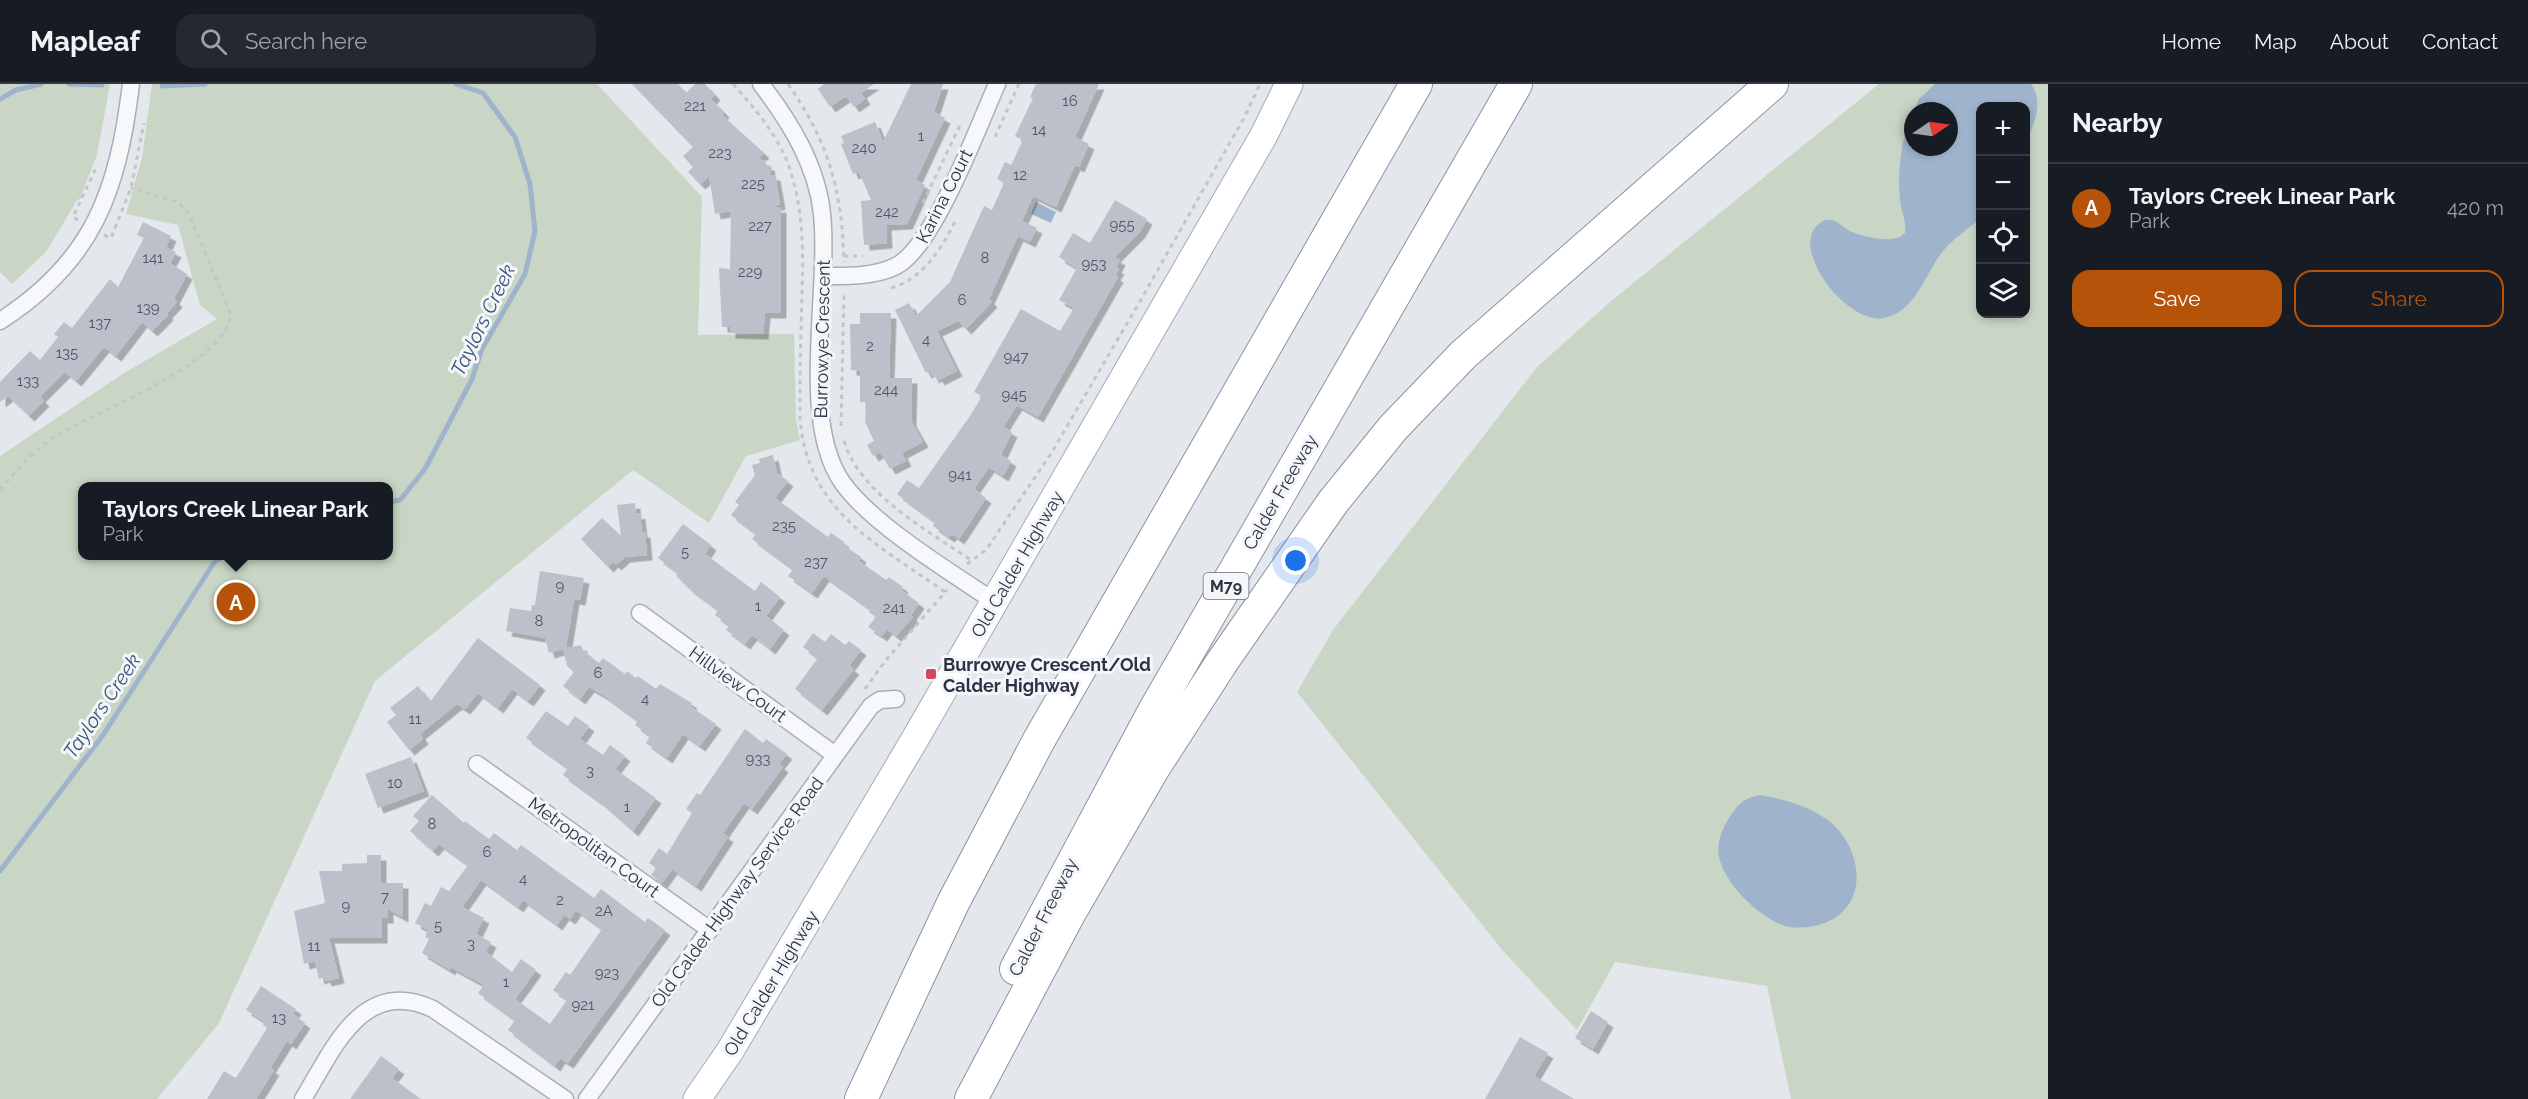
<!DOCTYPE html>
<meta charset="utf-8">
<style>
:root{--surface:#171b24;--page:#242831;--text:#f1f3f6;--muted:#9ea1a6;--line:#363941;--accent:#b45309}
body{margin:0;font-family:Raleway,sans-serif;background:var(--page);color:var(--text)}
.controls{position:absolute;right:18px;top:18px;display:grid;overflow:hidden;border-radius:12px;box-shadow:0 3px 9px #0003}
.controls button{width:54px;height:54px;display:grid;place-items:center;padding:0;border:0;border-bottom:2px solid var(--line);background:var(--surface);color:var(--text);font:30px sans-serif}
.compass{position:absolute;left:1904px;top:18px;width:54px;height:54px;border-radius:50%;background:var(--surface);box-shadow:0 3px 9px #0003;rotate:77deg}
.you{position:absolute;left:1296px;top:477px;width:21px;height:21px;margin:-15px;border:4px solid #fff;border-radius:50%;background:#1a73e8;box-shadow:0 0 0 9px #1a73e833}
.badge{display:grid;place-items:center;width:39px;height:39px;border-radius:50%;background:var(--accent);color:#fff;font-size:20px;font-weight:700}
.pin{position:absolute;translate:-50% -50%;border:3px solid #fff;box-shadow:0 2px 6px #0006}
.popup{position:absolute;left:78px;top:398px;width:315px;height:78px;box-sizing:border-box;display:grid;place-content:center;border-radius:12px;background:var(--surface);filter:drop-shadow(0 2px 4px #0005);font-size:20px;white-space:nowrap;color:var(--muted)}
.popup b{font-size:22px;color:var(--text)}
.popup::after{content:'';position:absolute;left:50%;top:100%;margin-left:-12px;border:12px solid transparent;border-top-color:var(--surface)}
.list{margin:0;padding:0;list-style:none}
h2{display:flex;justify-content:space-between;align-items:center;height:78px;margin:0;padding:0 24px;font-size:26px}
h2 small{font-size:20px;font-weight:400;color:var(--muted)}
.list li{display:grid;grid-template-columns:39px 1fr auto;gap:18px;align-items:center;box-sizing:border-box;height:90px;padding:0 24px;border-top:2px solid var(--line)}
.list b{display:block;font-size:22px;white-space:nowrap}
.list p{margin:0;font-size:20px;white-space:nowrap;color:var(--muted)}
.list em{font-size:20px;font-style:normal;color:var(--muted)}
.actions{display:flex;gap:12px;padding:18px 24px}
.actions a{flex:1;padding:14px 0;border:2px solid var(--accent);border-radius:18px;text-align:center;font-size:21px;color:var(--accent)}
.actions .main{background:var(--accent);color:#fff}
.icon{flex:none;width:33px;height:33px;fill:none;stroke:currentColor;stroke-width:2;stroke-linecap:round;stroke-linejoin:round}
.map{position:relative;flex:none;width:2048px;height:1015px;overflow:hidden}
header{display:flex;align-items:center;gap:36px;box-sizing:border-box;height:84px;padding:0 30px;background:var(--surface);border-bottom:2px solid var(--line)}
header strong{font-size:28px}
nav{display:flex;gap:33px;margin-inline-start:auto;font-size:21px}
.search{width:420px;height:54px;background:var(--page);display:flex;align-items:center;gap:15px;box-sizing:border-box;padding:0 21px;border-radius:18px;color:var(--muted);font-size:22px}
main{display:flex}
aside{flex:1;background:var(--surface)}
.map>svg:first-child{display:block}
.green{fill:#c9d6c5;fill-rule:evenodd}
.water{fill:#9fb4cc}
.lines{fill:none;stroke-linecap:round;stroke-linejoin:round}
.stream{stroke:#9fb4cc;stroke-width:5}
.building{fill:#bbc0ca;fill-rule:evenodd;filter:url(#shadow)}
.street-casing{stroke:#a9aeb7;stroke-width:19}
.primary-casing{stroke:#a3abb8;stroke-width:29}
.highway-casing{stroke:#8b94a3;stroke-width:34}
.path{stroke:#c2c5cb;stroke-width:3;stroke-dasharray:4.5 4.5;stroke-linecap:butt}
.street{stroke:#f7f8fa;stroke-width:16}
.primary{stroke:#fff;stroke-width:27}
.highway{stroke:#fff;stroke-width:32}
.poi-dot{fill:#d1495b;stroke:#f4f6f9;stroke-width:2}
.labels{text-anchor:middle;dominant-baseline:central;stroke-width:6;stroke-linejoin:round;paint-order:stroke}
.number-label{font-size:15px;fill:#4f5766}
.shield{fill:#f4f6f9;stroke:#676e7b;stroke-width:1.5}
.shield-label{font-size:16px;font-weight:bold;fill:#2b3445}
.street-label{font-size:18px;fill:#2b3445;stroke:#f4f6f9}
.poi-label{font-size:18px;font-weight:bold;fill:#2b3445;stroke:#f4f6f9;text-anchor:start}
.water-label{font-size:20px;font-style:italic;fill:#34527a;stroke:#f4f6f9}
</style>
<header>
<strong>Mapleaf</strong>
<div class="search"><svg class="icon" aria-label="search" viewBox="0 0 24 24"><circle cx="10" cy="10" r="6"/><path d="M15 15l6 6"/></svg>Search here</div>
<nav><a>Home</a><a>Map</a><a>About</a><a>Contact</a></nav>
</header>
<main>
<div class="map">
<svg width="2048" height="1015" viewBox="0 0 2048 1015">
<defs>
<filter id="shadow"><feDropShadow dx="5.5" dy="5.5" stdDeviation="0" flood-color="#0004"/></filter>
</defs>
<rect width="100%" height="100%" fill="#e4e7ec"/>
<path class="green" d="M0 0H110L97 71 80 115 77 116 47 167 12 200 0 188Z
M152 0H597L702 113 698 251 794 250 796 336 800 356 746 372 709 439 633 386 375 597 219 939 157 1015H0V372L124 289 217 235 200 221 178 141 126 130 142 74ZM389 402V472H83V402Z
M1879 0H2048V1015H1791L1767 902 1615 878 1577 946 1503 867 1297 608 1333 546 1537 283 1610 218ZM1980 22H2026V230H1980ZM1913 27H1949V63H1913Z"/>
<path class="water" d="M1935 0H2031C2045 20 2033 39 2026 60V22H1980V134C1968 146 1949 157 1940 171 1924 193 1915 228 1884 234 1846 241 1787 162 1820 139 1834 129 1841 144 1852 148 1866 153 1894 161 1905 149 1907 137 1901 128 1900 116 1897 88 1901 54 1913 29V63H1949V27H1914L1919 15Z
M1036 118 1056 128 1051 139 1031 130Z
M1760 711C1783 715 1805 721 1825 734 1860 757 1873 818 1827 838 1815 843 1795 846 1782 841 1757 831 1725 800 1719 773 1716 760 1722 745 1729 734 1738 720 1744 714 1760 711Z"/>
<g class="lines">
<path class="stream" d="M69 0 102 1
M162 2 205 0
M0 15 16 6 41 0
M389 418 400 416 425 385 472 295 482 265 525 190 535 147 530 100 515 53 483 9 456 0
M0 787 103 651 215 477 225 472"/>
</g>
<path class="building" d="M632 0H678L686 9 695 0H705L715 11 711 15 724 28 722 31 764 69 759 73 762 77 765 76 766 81H769L771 91H775L780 120 769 124 781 123V229H765L763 250 730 249V243H722L719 184 730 185 731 127 715 130 709 92 700 100 688 88 693 83 683 72 693 63Z
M824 0H874L861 9 865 15 854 23 846 12 830 23 818 5Z
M911 0H943L934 28 945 34 916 96 925 101 907 140 886 141 887 159 864 161 861 117 871 116 859 88 853 90 841 60 844 59 841 52 875 38 883 58Z
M1036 0H1099L1075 53 1089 60 1079 83 1075 81 1056 123 1033 112 1022 137 1037 144 1030 158 1018 152 989 215 992 218 966 245 958 237 937 247 957 287 939 296 937 292 934 294 930 287 926 289 895 226 909 219 916 232 950 198 984 122 992 126 1004 99 997 95 1005 78 1011 81 1023 56 1015 52 1033 14 1030 13Z
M1115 116 1147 135 1140 148 1115 173 1120 176 1116 184 1119 185 1115 191 1118 193 1038 333 1017 321 1003 343 1012 348 1001 371 1011 377 1003 392 989 383 974 405 986 414 959 455 952 450 949 453 933 442 935 438 897 410 907 396 919 404 970 332 982 312 974 308 1021 225 1060 247 1074 224 1059 216 1077 184 1059 173 1073 149 1090 159Z
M143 138 171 152 166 163 176 168 170 179 187 190 174 215 177 218 167 229 168 231 152 247 142 238 116 272 104 263 76 297 65 288 40 313 44 317 29 332 8 312 0 318V298L30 267 40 276 58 253 54 250 64 238 72 244 110 195 118 203 144 154 137 151Z
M860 229H891L889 294H912L911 337 923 358 902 369 906 377 890 385 880 368 873 372 867 361 874 357 865 338 866 318H860V287L851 286 850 240H860Z
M773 371 777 389 788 397 775 414 828 453 831 449 844 458 842 460 861 473 859 477 886 496 889 493 903 503 901 506 919 519 911 531 913 533 896 552 887 545 882 552 868 543 876 533 869 528 870 525 824 492 812 509 788 492 793 485 752 455 756 450 731 431 739 421 735 418 755 391 752 381 760 379 759 375Z
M635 419 636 430 640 429 642 448H645L647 471 625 473 616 481 613 478 608 483 581 455 602 434 621 452 617 421Z
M683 440 711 461 705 470 755 507 761 498 780 513 766 532 784 546 770 565 752 551 745 560 726 546 729 541 715 531 718 526 690 505 676 492 678 489 658 474Z
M540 487 584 494 580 516 574 515 566 564 549 569 545 554 506 547 510 524 531 527 532 521H535Z
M813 549 825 558 831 550 845 561 849 557 861 566 849 582 854 585 822 626 795 605 818 574 803 563Z
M478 554 540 601 528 617 512 605 498 624 478 609 465 625 457 620 420 650 423 655 409 666 387 638 396 631 390 624 418 602 430 618Z
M581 561 583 566 599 579 603 574 625 590 627 587 636 594 638 592 656 605 660 600 692 619 690 622 716 640 700 662 683 650 667 674 646 659 650 652 635 641 638 637 603 611 589 603 580 615 563 602 574 588 567 582 563 565Z
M546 627 568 642 575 632 589 642 580 655 603 671 610 661 625 672 615 685 656 714 633 747 600 718 563 691 568 684 526 654Z
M745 645 763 659 766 655 787 670 779 680 783 683 752 725 744 719 723 749 728 753 696 802 672 785 662 799 651 791 656 784 649 779 659 764 667 770 692 729 686 725 697 709 700 711Z
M411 673 424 707 378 724 365 690Z
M432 711 464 739 465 737 489 755 494 749 517 766 521 761 594 814 601 805 645 838 648 834 665 846 568 979 560 974 555 982 508 946 515 936 478 909 484 901 451 883 450 886 422 869 429 855 425 853 428 846 415 839 425 819 431 822 441 803 449 807 468 781 439 760 433 767 410 747 419 737 413 732ZM481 796 518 823 523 816 557 841 564 831 570 835 576 826 602 845 570 891 566 888 553 906 567 916 550 940 515 915 536 886 521 875 512 888 486 868 491 858 476 850 484 834 462 823Z
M367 771H381V799H403V833L388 825V834H382V854H329L339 894 326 897 325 893 319 895 315 877 304 880 294 827 325 819 319 787H342V780L367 779Z
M261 902 296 925 293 930 305 939 291 960 287 957 270 984 274 986 256 1015H207L224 987 236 994 267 944 263 941 265 938 246 926Z
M1591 927 1608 938 1593 965 1575 954Z
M1520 953 1548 969 1534 992 1574 1015H1485Z
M381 972 399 985 392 994 421 1015H350Z"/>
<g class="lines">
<defs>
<path id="street" d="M761 0C790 38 817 81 822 130 830 207 799 336 842 398 871 440 952 489 995 518
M824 192C847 192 874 193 896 182 933 164 979 41 997 0
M0 237C94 177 118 106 131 0
M640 529 835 671
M477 680 710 846
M303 1015C333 966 362 892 433 925L565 1015
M587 1015 871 622 880 616 896 615"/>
<path id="primary" d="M697 1015 730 967 915 655 1264 51 1289 0"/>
<path id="highway" d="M1016 885 1154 627 1516 0
M861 1015 953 819 1039 656 1416 0
M971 1015 1069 830 1153 685 1222 578 1333 418 1393 344 1463 271 1772 0"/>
</defs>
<use href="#street" class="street-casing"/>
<use href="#primary" class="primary-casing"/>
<use href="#highway" class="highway-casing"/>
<path class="path" d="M733 0C757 27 782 56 792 92 807 143 802 195 801 247 800 277 800 306 800 335 808 428 876 459 945 508
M788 0C829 59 842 106 844 178
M995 53 1019 0
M923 119 961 39
M78 136 73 133 96 84
M104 151 111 154 131 104 144 39
M844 172H863
M891 204C924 194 940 166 955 138
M841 342 844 208
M844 357C860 410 927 446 971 476
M0 406C17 386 34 366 56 352 92 329 232 278 230 228L189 130 178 118 131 104
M967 480 986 466 1052 368 1143 212 1245 32 1260 0
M865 605 886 576 947 506"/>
<use href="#street" class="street"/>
<use href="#primary" class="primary"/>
<use href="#highway" class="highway"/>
</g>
<rect class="poi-dot" x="925" y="584" width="12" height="12" rx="3"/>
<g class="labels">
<g class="number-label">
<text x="1070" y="17">16</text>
<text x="695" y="22">221</text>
<text x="1039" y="46">14</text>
<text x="921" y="52">1</text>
<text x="864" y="64">240</text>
<text x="720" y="69">223</text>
<text x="1020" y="91">12</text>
<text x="753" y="100">225</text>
<text x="887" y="128">242</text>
<text x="1122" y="141">955</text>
<text x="760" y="142">227</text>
<text x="153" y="174">141</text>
<text x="985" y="174">8</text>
<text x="1094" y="180">953</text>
<text x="750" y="188">229</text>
<text x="962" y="216">6</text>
<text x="148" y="224">139</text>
<text x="100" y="239">137</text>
<text x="926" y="256">4</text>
<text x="870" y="262">2</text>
<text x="67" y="269">135</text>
<text x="1016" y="273">947</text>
<text x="28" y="297">133</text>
<text x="886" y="306">244</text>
<text x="1014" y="311">945</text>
<text x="960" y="391">941</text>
<text x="784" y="442">235</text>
<text x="685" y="468">5</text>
<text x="816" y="478">237</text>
<text x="560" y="502">9</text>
<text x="758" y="522">1</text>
<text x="894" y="524">241</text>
<text x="539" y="537">8</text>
<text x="598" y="589">6</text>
<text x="645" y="615">4</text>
<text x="415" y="635">11</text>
<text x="758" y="675">933</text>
<text x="590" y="687">3</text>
<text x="395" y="699">10</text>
<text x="627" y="723">1</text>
<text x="432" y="740">8</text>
<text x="487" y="768">6</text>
<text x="523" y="795">4</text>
<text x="385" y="813">7</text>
<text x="560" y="816">2</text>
<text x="346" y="822">9</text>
<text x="604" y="827">2A</text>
<text x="438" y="842">5</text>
<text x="471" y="860">3</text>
<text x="314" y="862">11</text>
<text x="607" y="889">923</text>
<text x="506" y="898">1</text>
<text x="583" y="921">921</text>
<text x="279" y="934">13</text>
</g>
<rect class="shield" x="1203.5" y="489" width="45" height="26" rx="4.5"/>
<g class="shield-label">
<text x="1226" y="502">M79</text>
</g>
<g class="street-label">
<text transform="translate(944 112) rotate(-63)">Karina Court</text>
<text transform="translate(822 255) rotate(-89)">Burrowye Crescent</text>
<text transform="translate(1280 408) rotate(-60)">Calder Freeway</text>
<text transform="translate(1017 480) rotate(-60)">Old Calder Highway</text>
<text transform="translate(738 600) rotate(36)">Hillview Court</text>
<text transform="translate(594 763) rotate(36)">Metropolitan Court</text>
<text transform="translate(737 808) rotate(-54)">Old Calder Highway Service Road</text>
<text transform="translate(1043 833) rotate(-63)">Calder Freeway</text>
<text transform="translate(771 899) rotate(-59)">Old Calder Highway</text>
</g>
<g class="poi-label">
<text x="943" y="580">Burrowye Crescent/Old<tspan x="943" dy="21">Calder Highway</tspan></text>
</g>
<g class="water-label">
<text transform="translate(483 236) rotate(-64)">Taylors Creek</text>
<text transform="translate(102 622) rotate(-56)">Taylors Creek</text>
</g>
</g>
</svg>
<div class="controls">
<button>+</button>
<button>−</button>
<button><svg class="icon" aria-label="locate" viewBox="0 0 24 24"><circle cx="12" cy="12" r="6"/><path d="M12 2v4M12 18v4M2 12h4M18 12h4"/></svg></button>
<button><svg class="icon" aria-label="layers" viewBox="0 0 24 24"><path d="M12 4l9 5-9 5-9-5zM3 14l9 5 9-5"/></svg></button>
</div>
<svg class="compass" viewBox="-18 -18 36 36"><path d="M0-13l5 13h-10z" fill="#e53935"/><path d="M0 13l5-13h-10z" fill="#9ea1a6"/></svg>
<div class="you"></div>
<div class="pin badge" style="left:236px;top:518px">A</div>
<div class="popup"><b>Taylors Creek Linear Park</b>Park</div>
</div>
<aside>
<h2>Nearby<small></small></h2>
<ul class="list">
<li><span class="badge">A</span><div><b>Taylors Creek Linear Park</b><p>Park</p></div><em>420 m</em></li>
</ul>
<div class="actions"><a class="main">Save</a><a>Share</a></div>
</aside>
</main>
